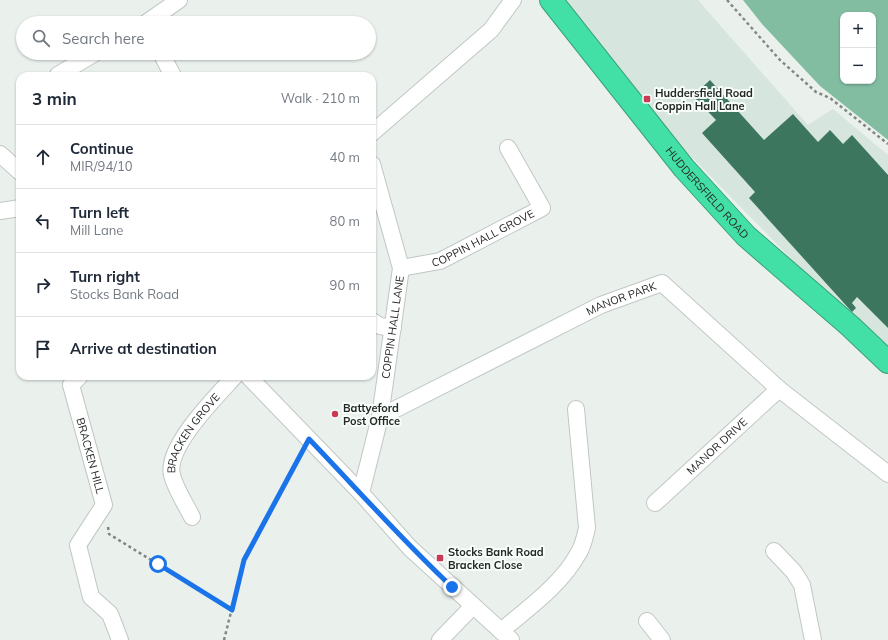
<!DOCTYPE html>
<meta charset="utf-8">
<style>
:root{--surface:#fff;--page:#f2f2f3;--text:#1f2937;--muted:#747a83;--line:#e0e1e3}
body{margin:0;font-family:Mulish,sans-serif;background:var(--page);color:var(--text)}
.controls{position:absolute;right:12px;top:12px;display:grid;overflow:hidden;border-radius:8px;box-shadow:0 1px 3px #0004}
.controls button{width:36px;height:36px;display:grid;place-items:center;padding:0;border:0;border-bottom:1px solid var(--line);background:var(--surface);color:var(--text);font:20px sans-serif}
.stop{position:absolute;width:12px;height:12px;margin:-9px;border:3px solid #1a73e8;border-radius:50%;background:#fff}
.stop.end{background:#1a73e8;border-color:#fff;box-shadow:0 1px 4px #0008}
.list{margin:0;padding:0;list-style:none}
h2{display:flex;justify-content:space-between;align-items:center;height:52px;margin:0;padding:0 16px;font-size:17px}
h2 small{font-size:13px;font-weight:400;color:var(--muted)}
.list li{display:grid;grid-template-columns:26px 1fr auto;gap:12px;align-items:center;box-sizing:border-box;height:64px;padding:0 16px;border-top:1px solid var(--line)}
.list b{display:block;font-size:15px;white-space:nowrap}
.list p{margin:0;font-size:13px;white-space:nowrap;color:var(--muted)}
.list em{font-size:13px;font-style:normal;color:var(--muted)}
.icon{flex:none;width:22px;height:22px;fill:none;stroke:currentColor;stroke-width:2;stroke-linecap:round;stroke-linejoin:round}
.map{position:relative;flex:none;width:888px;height:640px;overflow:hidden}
.search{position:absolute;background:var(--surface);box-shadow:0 1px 3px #0004;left:16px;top:16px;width:360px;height:44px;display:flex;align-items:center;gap:10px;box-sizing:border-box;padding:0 14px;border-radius:22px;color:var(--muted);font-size:15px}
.panel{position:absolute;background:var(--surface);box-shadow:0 1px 3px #0004;left:16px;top:72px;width:360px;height:308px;border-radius:12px}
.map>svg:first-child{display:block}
.built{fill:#d6e5de}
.water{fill:#82bda2;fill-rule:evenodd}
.building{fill:#3d765e}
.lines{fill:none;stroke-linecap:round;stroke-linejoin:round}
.minor-casing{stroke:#c0c7c4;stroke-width:18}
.highway-casing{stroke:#38a07a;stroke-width:24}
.path{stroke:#818583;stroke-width:2.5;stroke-dasharray:3 3;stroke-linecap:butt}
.minor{stroke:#fff;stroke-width:16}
.highway{stroke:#42e0a7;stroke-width:22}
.route{stroke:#1a73e8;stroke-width:5}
.poi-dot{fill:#ca3a56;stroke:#f7fefa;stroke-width:1.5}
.labels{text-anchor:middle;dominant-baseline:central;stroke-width:4;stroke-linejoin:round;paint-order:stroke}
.poi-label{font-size:11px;font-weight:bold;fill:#252826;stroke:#f7fefa;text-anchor:start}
.street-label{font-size:11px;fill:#252826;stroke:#f7fefa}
</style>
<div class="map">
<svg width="888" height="640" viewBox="0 0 888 640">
<rect width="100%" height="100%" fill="#eaf1ed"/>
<path class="built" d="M564 0H698L808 125 833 109 888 155V349L839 308 686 151Z"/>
<path class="water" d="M743 0H888V140L820 86 762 24ZM843 15H873V81H843Z"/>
<path class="building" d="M710 80 764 140 793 114 818 142 830 130 843 144 852 135 888 175V328L857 297 852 303 856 308 852 312 749 198 755 192 702 133 716 120 693 96Z"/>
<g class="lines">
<defs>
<g id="minor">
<path d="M146 23 179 0"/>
<path d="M161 53 173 76"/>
<path d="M58 75 95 53"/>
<path d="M372 133 491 30 513 0"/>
<path d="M0 154 20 172"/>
<path d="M0 211 20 208"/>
<path id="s1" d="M401 268 440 261 542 208 508 148"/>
<path d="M372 321 380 326 393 328"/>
<path id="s2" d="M80 376 71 385 104 505 78 545 91 597 110 614 120 640"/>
<path d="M248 376 361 493 410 548 511 640"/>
<path id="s3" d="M380 417 601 305 662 283 779 389 888 474"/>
<path id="s4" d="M361 493 380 417 401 268 372 164"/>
<path id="s5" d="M655 503 779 389"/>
<path id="s6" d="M192 517C186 505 175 488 172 475 165 447 217 396 235 376"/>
<path d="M774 551 794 572 802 585 813 640"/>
<path d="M647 621 662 640"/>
<path d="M501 631C527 609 561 585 578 554 583 547 585 536 587 528L576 409"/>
<path d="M440 640 473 606"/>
</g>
<g id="highway">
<path id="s7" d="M551 0 684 168 746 236 850 326 888 362"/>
</g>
</defs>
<use href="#minor" class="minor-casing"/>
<use href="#highway" class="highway-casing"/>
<path class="path" d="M727 0 780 60 816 92 830 98 888 144
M108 527 109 534 232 610
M224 640 244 560 302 453"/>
<use href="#minor" class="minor"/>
<use href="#highway" class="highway"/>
</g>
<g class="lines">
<path class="route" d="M158 564 232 610 244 560 309 439C357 489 402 540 452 587"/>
</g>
<g class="poi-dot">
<rect x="643" y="95" width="8" height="8" rx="2"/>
<circle cx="335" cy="414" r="4"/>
<rect x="436" y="554" width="8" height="8" rx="2"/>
</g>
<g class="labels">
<g class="poi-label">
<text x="655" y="93">Huddersfield Road<tspan x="655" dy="13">Coppin Hall Lane</tspan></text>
<text x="343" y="408">Battyeford<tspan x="343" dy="13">Post Office</tspan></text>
<text x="448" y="552">Stocks Bank Road<tspan x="448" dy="13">Bracken Close</tspan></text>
</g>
<g class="street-label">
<text stroke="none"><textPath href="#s7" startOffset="248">HUDDERSFIELD ROAD</textPath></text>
<text stroke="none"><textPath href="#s1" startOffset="88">COPPIN HALL GROVE</textPath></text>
<text stroke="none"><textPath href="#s3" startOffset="269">MANOR PARK</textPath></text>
<text stroke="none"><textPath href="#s4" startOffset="169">COPPIN HALL LANE</textPath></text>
<text stroke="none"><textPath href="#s6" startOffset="95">BRACKEN GROVE</textPath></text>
<text stroke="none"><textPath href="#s5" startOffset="84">MANOR DRIVE</textPath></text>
<text stroke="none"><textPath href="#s2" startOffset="86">BRACKEN HILL</textPath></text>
</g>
</g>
</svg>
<div class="controls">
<button>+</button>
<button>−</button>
</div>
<div class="stop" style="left:158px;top:564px"></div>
<div class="stop end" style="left:452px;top:587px"></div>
<div class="search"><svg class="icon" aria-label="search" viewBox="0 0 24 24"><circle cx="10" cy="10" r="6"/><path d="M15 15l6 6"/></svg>Search here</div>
<section class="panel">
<h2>3 min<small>Walk · 210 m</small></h2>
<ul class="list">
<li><svg class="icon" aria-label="ahead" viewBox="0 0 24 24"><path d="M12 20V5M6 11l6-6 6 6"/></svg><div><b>Continue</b><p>MIR/94/10</p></div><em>40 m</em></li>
<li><svg class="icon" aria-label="left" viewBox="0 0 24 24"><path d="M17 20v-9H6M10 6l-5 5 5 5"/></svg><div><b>Turn left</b><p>Mill Lane</p></div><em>80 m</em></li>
<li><svg class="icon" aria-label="right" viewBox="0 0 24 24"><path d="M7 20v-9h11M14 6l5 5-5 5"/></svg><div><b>Turn right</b><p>Stocks Bank Road</p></div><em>90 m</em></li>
<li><svg class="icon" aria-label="arrive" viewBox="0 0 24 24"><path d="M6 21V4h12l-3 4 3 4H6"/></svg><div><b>Arrive at destination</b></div></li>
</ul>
</section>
</div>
